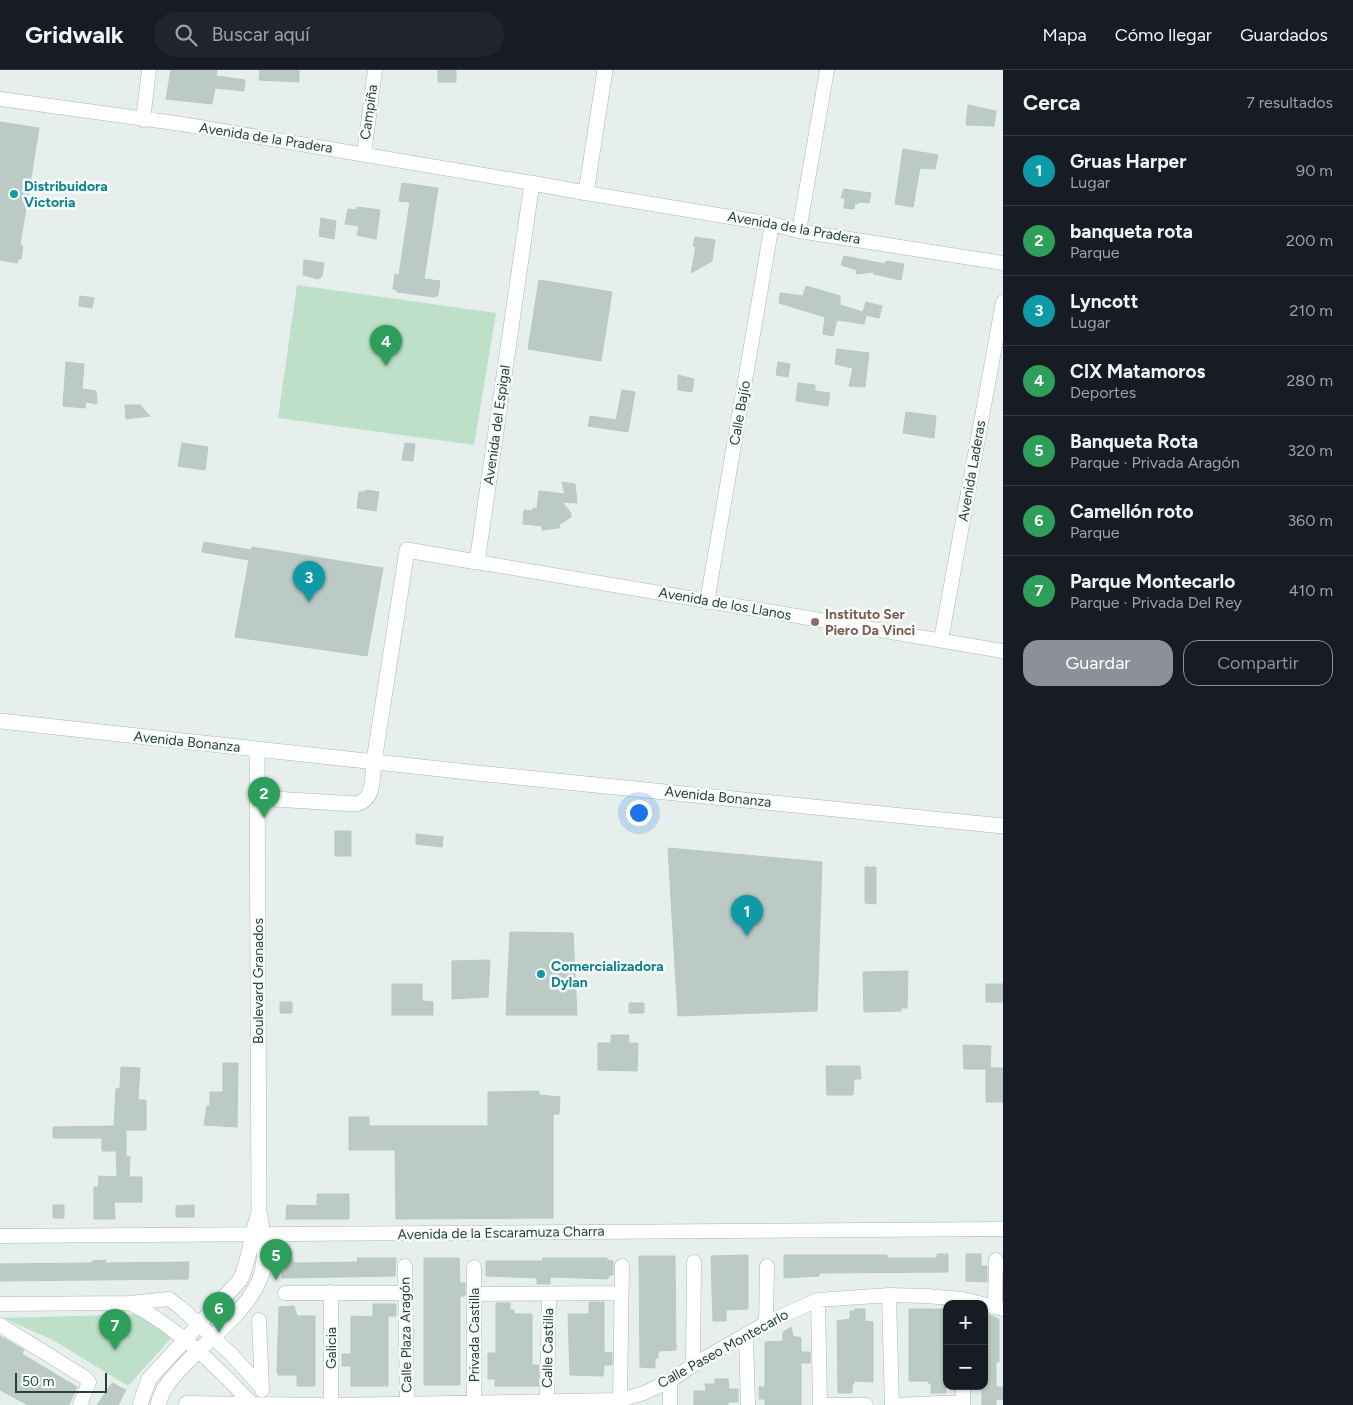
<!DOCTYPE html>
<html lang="es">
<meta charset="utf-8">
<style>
:root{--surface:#171b24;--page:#20242c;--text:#f1f3f6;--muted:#9ea1a6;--line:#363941;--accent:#8c9099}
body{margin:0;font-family:Figtree,sans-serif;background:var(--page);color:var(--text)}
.controls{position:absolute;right:15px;bottom:15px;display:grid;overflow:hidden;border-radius:10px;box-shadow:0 1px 4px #0004}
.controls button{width:45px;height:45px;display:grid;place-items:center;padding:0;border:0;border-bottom:1px solid var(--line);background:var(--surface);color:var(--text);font:25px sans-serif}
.scale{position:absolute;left:15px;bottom:12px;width:92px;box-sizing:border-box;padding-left:5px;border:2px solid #24423a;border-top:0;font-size:14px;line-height:18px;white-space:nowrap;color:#24423a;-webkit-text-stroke:4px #f7fbf9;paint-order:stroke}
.you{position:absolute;left:638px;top:742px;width:18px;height:18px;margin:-12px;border:4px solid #fff;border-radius:50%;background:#1a73e8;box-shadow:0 0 0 8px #1a73e833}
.badge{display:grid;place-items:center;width:32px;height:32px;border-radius:50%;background:var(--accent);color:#fff;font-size:16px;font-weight:700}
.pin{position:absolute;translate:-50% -41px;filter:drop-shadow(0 1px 2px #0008)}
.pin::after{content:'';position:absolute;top:26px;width:18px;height:15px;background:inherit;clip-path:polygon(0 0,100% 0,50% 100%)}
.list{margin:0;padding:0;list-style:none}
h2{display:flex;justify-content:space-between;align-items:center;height:65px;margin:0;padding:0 20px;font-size:21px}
h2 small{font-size:16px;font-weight:400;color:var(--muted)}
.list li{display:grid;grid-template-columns:32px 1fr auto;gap:15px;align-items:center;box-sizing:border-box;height:70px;padding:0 20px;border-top:1px solid var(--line)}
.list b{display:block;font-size:19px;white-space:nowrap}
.list p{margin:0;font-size:16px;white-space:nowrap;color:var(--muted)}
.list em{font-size:16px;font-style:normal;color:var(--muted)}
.actions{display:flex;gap:10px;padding:15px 20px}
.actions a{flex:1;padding:11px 0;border:1px solid var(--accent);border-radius:15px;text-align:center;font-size:18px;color:var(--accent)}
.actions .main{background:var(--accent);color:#fff}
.icon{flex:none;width:28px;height:28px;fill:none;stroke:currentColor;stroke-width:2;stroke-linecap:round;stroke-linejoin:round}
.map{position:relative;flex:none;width:1003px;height:1335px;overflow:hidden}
header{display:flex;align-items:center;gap:30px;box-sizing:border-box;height:70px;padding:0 25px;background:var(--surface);border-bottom:1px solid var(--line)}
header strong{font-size:24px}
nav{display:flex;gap:28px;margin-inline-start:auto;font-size:18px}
.search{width:350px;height:45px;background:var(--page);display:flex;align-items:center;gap:12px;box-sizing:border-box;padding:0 18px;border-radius:28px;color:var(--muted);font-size:19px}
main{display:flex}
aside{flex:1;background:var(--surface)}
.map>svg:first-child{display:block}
.green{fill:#bfe0c8}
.building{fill:#bbcac4;stroke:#b8c9c2}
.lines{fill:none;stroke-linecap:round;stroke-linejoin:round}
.minor-casing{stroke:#a8b8b2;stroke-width:15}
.tertiary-casing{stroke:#a8b8b2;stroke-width:16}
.minor{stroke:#fff;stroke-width:14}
.tertiary{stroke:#fff;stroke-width:15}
.culture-dot{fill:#0f9aa8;stroke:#f7fbf9;stroke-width:2}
.education-dot{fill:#8d6e63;stroke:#f7fbf9;stroke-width:2}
.labels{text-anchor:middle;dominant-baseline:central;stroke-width:5;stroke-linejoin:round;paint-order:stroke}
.street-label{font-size:14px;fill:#24423a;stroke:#f7fbf9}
.culture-label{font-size:14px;font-weight:bold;fill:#0d838f;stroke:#f7fbf9;text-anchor:start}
.education-label{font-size:14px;font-weight:bold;fill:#785e54;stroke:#f7fbf9;text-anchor:start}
</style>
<header>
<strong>Gridwalk</strong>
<div class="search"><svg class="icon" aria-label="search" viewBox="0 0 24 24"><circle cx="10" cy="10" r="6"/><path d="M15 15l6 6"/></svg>Buscar aquí</div>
<nav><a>Mapa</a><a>Cómo llegar</a><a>Guardados</a></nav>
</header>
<main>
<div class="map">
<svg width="1003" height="1335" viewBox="0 0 1003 1335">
<rect width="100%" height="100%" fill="#e6efeb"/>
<path class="green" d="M297 215 496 243 474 375 278 348Z
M150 1244 174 1265 128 1316 53 1270 3 1248Z"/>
<path class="building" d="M171 0H217L216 6 245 10 244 21 215 18 212 34 166 29Z
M260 0H299V12L259 10Z
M438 0H456V12H438Z
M968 35 996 41 994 56 966 55Z
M0 52 39 58 20 175 23 176 21 189H18L17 193 0 190Z
M903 79 938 85 935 99 920 98 913 137 895 134Z
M402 113 438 118 424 209 440 211 438 225 435 227 397 222 398 220 393 219 395 204 399 205 410 132 399 131Z
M844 119 871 123 869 133 859 132 858 134 855 133 854 139 844 138 845 128H841Z
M357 137 380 140 376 169 357 165 359 156 345 154 348 139 357 140Z
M321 148 336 151 334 169 319 166Z
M695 167 715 170 712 191 691 203 696 177 693 176Z
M844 186 885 194 886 191 904 194 901 210 874 204V202L856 204 857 200 841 195Z
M304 190 324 193 322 206 318 209 303 205Z
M539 210 612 222 601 291 528 279Z
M806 216 840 226V235L863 242 866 232 882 236 879 248 866 245 864 254 837 250 833 266 823 264 825 247 779 233 780 223 803 226Z
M80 226 94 228 92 238 79 236Z
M837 279 869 283 865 317 849 316 853 298 835 294Z
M66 292 84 294 82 319 96 321 97 334 86 332 85 338 63 336Z
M778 292 790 294 788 307 776 305Z
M678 305 694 309 692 322 678 320Z
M798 313 815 315V321L830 323 828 336 796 331Z
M622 320 635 322 628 362 588 356 590 346 616 350Z
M125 335H140L150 346 126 349Z
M906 342 936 346 934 368 903 363Z
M182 373 208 377 205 400 178 396Z
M405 373 415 374 413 391 402 390Z
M562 412 575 414 577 433 562 432 571 443V447L560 454 559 458 542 460V456L523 454 524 440 533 441V438L537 439 539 421 565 424Z
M366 420 379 422 376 441 357 438 359 422H364Z
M204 472 251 480 252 477 383 498 367 586 235 567 249 490 202 482Z
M335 761H351V786H335Z
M416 764 443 767 442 777 416 774Z
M668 778 822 792 817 941 678 946Z
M865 797H876V834L865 833Z
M510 862 573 863 577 945H506Z
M490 890 488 927 452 929V891Z
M908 901 907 938H901V941L864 942 863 902Z
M392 914H422V931L433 932V945H392Z
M986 914H1003V932H986Z
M280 932H292V943H280Z
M629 933H644V943H629Z
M611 965H629L628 973H638L637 1001 598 1000V973H611Z
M963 975 991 976 990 998H1003V1032H986V999H964Z
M223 993H238L237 1057 204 1055 207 1036H210V1022H223Z
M826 996H860L861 1009H854L853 1025H827Z
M121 997 140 998 138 1030H146V1060H126V1086L130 1087 129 1107H142V1132H114L115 1149H94V1117H98L99 1106 117 1107 116 1081H102V1068H53V1057L114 1056 116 1019 120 1018Z
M539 1021V1025L560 1027 559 1044H553V1148L396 1149 395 1080H349V1047H369V1056H488V1022Z
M317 1124H349V1149H286L287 1135 317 1136Z
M53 1135H64V1148H53Z
M194 1135V1147H176V1136Z
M937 1184H948V1202L819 1203V1206L784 1208V1185H887V1188H937Z
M966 1184H981V1196H987V1212L966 1211Z
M748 1185V1239L726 1240V1251H713L711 1186Z
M639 1186H675L676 1280 658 1281V1288H655V1298L640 1297Z
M357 1188H396L395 1206 282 1208 281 1189H293V1193H304L358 1192Z
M424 1188H459L460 1213H465V1226H460V1315H424Z
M543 1188H607V1190L613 1191V1205H609L608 1209 550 1207V1214H537V1208L486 1206V1191H543Z
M106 1190 105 1193 189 1192 188 1209 0 1211V1194L92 1193V1191Z
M589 1232H604V1282L612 1283V1295H604L603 1306 570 1305 568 1244H589Z
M496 1233H510V1240H514V1244H532V1295H539V1316H495V1309H488V1283H496Z
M373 1234H396V1246H388V1316H351V1296H342V1284H351V1246L373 1247Z
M294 1236 297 1246H315V1316H297V1305H278L277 1301 279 1237Z
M855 1239H865V1251L873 1252V1312L855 1311 852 1316V1323H838L837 1251 850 1249V1241H855Z
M909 1239H944L946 1323H931V1313H928V1311H909Z
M984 1243 999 1249V1292H996V1317H1003V1330L996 1329V1335H982V1316H984Z
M791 1257 793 1266 801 1268V1282H810V1293H801V1335H765V1329H759V1317H765V1272L783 1271V1262Z
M0 1266 24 1280 22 1284 77 1317 69 1335H28L0 1320Z
M715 1309H728L729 1319H738V1332H728V1335H694V1321H706L705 1314H715Z
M112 1313 126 1320 118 1335H97Z"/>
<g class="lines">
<defs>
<path id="minor" d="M0 29 182 54 532 113
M143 50 149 0
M364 84 375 0
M586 123 772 154 799 161 1003 193
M799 161 827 0
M477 492 1003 581
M707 532 772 154
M941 570 1003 232
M0 1166 1003 1159
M405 1196 407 1333
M331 1222V1335
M285 1223H404
M475 1224 621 1223
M889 1225 892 1335
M818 1230 820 1335
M130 1233C177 1257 216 1296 252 1334
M0 1234 130 1233 169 1229 181 1238 231 1284 262 1318
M995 1235 996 1190
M259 1250 262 1320
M766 1253 767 1196
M0 1255 84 1307 89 1312 80 1335
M746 1266 748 1335
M693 1295 694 1192
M670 1311V1335
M963 1316V1335
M620 1330 622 1196
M547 1332 549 1224
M186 1333 331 1335 620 1330 644 1323 670 1311 693 1295 766 1253 818 1230 889 1225 926 1226 962 1229 1003 1239
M474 1333V1197
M820 1335H866
M895 1335 963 1332"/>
<path id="tertiary" d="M0 651 477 703 1003 756
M257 728 356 734C375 730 372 707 374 691L407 480 477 492 532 113 586 123 605 0
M140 1335 149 1309 240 1210C250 1189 251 1167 258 1145
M158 1335C162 1317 173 1307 185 1294 209 1269 252 1237 262 1203 267 1183 263 1162 259 1142L257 680"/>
</defs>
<use href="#minor" class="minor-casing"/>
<use href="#tertiary" class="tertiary-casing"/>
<use href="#minor" class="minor"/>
<use href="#tertiary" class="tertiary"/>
</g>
<g class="culture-dot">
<circle cx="14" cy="124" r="5"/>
<circle cx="541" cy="904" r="5"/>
</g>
<circle class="education-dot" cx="815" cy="552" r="5"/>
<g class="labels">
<g class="street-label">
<text transform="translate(369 42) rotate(-82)">Campiña</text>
<text transform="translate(266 68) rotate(9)">Avenida de la Pradera</text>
<text transform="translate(794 158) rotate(10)">Avenida de la Pradera</text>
<text transform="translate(740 343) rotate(-80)">Calle Bajío</text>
<text transform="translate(497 355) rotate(-82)">Avenida del Espigal</text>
<text transform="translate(972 401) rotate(-80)">Avenida Laderas</text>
<text transform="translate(725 534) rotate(10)">Avenida de los Llanos</text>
<text transform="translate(187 672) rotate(6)">Avenida Bonanza</text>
<text transform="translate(718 727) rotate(6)">Avenida Bonanza</text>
<text transform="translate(258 911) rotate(-90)">Boulevard Granados</text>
<text transform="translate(501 1163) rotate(-1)">Avenida de la Escaramuza Charra</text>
<text transform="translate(406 1265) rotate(-91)">Calle Plaza Aragón</text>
<text transform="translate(474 1265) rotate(-90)">Privada Castilla</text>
<text transform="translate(331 1278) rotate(-90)">Galicia</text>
<text transform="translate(548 1278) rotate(-89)">Calle Castilla</text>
<text transform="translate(723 1279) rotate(-29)">Calle Paseo Montecarlo</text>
</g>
<g class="culture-label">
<text x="24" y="116">Distribuidora<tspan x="24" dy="16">Victoria</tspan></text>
<text x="551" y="896">Comercializadora<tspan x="551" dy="16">Dylan</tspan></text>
</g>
<g class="education-label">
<text x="825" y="544">Instituto Ser<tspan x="825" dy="16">Piero Da Vinci</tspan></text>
</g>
</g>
</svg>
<div class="controls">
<button>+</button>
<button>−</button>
</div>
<div class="scale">50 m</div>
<div class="you"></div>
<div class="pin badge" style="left:747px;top:866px;background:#0f9aa8">1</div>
<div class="pin badge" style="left:264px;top:748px;background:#2e9e5b">2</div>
<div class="pin badge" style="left:309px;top:532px;background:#0f9aa8">3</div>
<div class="pin badge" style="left:386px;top:296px;background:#2e9e5b">4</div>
<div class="pin badge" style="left:276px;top:1210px;background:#2e9e5b">5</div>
<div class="pin badge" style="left:219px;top:1263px;background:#2e9e5b">6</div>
<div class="pin badge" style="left:115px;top:1280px;background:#2e9e5b">7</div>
</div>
<aside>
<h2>Cerca<small>7 resultados</small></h2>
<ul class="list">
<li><span class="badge" style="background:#0f9aa8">1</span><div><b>Gruas Harper</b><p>Lugar</p></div><em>90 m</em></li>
<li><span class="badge" style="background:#2e9e5b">2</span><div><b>banqueta rota</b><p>Parque</p></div><em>200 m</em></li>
<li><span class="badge" style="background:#0f9aa8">3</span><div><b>Lyncott</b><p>Lugar</p></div><em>210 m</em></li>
<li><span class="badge" style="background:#2e9e5b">4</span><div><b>CIX Matamoros</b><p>Deportes</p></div><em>280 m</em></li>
<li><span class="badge" style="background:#2e9e5b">5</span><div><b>Banqueta Rota</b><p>Parque · Privada Aragón</p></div><em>320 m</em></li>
<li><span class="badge" style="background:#2e9e5b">6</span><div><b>Camellón roto</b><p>Parque</p></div><em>360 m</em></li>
<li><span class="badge" style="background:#2e9e5b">7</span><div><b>Parque Montecarlo</b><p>Parque · Privada Del Rey</p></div><em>410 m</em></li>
</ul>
<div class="actions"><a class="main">Guardar</a><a>Compartir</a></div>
</aside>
</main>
